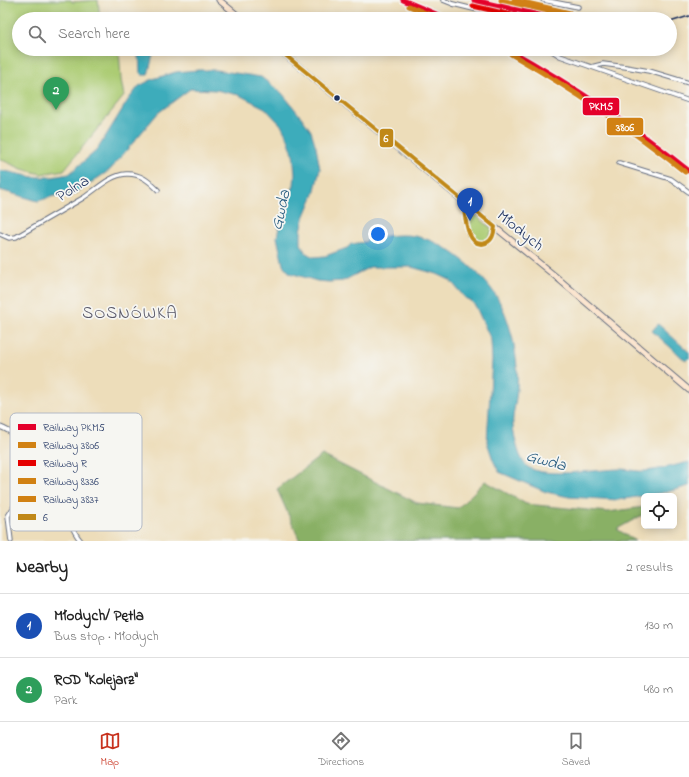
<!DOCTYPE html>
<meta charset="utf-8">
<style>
:root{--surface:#fff;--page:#f6f6f6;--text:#222;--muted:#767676;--line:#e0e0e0;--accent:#c8321e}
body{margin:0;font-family:"Indie Flower",sans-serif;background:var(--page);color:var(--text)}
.controls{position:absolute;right:12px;bottom:12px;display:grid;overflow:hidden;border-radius:6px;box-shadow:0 2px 10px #0003}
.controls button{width:36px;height:36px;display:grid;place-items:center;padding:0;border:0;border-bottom:1px solid var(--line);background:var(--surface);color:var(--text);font:20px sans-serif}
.you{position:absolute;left:378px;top:234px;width:14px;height:14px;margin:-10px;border:3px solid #fff;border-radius:50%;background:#1a73e8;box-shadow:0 0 0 6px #1a73e833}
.badge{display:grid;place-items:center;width:26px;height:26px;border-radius:50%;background:var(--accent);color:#fff;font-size:13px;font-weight:700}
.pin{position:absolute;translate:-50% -33px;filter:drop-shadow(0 1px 2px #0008)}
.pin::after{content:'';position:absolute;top:21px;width:14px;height:12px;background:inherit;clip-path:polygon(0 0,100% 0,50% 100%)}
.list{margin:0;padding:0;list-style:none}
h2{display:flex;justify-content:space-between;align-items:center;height:52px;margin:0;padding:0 16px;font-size:17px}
h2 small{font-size:13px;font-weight:400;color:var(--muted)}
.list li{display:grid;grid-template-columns:26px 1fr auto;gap:12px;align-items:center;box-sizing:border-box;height:64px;padding:0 16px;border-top:1px solid var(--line)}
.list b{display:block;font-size:15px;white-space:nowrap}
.list p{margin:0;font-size:13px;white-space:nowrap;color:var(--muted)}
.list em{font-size:13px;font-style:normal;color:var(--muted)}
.icon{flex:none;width:22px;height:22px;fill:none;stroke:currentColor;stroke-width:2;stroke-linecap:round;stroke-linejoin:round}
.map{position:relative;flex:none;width:689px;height:541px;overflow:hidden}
.search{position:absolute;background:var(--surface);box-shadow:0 2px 10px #0003;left:12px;right:12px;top:12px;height:44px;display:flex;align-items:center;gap:10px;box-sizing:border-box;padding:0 14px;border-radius:22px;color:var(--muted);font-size:15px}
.sheet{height:180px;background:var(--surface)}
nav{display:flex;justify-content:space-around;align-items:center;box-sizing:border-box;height:56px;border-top:1px solid var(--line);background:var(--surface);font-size:11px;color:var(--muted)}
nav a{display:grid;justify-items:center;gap:2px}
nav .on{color:var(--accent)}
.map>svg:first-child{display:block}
.green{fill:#accc73;stroke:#647e68}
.forest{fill:#89b065;stroke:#527062}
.water{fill:#3dacbb;stroke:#2c6e8c}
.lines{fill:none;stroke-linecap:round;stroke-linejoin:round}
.street-casing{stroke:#646c7e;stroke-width:5.5}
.secondary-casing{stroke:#646c7e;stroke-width:7}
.street{stroke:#fff;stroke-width:3.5}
.secondary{stroke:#fbe5cf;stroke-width:5}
.rail{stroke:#1b2f5e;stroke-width:1.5}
.bus-1-casing{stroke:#f6f6f2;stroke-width:7}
.bus-1{stroke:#c08818;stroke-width:4}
.rail-1-casing{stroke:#f6f6f2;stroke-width:8}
.rail-2-casing{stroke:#f6f6f2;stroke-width:8}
.rail-3-casing{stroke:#f6f6f2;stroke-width:8}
.rail-4-casing{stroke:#f6f6f2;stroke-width:8}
.rail-5-casing{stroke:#f6f6f2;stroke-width:8}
.rail-1{stroke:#e4002b;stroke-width:5}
.rail-2{stroke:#d18113;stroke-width:5}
.rail-3{stroke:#e50000;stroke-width:5}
.rail-4{stroke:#d18113;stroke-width:5}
.rail-5{stroke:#d18113;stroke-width:5}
.bus-dot{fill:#1b2f5e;stroke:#f6f6f2;stroke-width:1.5}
.labels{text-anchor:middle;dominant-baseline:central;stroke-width:3.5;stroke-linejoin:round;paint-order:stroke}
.street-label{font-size:16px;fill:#1b2f5e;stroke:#f6f6f2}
.water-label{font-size:17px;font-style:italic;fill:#275b7f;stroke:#f6f6f2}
.neighbourhood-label{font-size:17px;letter-spacing:1px;fill:#5a5969;stroke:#f6f6f2}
.key{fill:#f6f6f2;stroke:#b4bac6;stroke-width:1}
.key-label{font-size:11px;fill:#1b2f5e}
.line-badge{stroke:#f6f6f2;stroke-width:1.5}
.badge-label{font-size:11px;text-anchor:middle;font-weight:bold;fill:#fff}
</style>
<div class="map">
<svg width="689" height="541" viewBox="0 0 689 541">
<rect width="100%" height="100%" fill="#f6f6f2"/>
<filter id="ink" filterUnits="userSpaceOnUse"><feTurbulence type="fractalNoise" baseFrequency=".025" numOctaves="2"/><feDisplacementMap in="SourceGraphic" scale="8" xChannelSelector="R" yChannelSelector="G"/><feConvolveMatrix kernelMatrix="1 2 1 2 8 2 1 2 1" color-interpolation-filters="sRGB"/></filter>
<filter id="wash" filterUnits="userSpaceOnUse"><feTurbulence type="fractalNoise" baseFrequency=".012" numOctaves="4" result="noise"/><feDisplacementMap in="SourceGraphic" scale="16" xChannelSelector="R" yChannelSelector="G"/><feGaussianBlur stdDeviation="0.9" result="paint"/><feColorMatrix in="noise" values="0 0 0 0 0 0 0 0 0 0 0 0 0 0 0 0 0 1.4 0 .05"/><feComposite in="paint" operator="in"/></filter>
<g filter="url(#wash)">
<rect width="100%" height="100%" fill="#edddba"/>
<path class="green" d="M0 0H71L72 2 98 0 100 19H19V49H119L121 80 124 96 64 170 41 174 22 169 0 159Z
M469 210 490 227 492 230 489 238 485 241H478L471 236 469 225 471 223 470 218 468 216Z"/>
<path class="forest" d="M322 455 417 503 458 508 485 481 526 504 608 512 644 507V514L617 529 635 541H300L277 489Z"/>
<path class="water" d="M139 53 153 55 148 75H142L140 73Z
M198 70H216L261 77 282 93 302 118 311 131 316 147 320 169 314 194 304 218 301 231V244L306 253 314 257 325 256 347 248 351 244 365 242 369 238 374 237C388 236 405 233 419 237 447 243 484 274 498 299 509 317 516 348 517 368 518 380 517 393 515 405 514 411 512 419 513 426 514 436 519 461 528 467 545 479 599 469 621 469 629 469 637 472 645 471 658 470 676 465 689 462V486L667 492 618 500 569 497 546 492 499 472 493 460 487 442 492 360 491 340 476 307 471 301 465 298 450 280 437 274 411 267H370L343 281 329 282 317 281 290 273 283 265 277 237 281 218 294 185 295 174 293 153 288 139 281 125 265 108 239 95 216 90 190 89 158 113 110 170 74 194 54 196 38 201 0 190V170L33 177H52L69 174 97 150 128 100 139 86 153 79 176 72Z
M658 324 689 352V358L686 361 652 331Z"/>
</g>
<g filter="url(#ink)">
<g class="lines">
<defs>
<path id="street" d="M443 0 453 4 514 19
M543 0 578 7
M549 49 560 56 689 101
M591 67 603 64 626 67 649 71 689 83
M619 163 671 179 689 192
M463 202C465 214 466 251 486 243 493 240 494 234 495 227
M0 234 9 238 16 237C38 224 61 211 83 198 96 190 110 175 126 174 140 173 149 181 158 190
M0 427C10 430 20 439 29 445 41 452 52 459 59 471 73 494 61 518 81 541
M11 541 8 516 15 505 24 500 66 496"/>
<path id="secondary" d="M219 0 242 19
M278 49 431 175 555 276 689 390"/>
</defs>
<use href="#street" class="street-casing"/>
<use href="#secondary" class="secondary-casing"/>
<use href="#street" class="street"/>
<use href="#secondary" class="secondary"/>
<path class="rail" d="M561 11 594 19
M553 15 569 18
M670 22 689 16"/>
<defs>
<path id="bus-1" d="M278 49 495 227
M463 202C465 214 466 250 486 243 493 240 494 233 495 227"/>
</defs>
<use href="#bus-1" class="bus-1-casing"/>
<use href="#bus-1" class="bus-1"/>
<defs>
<path id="rail-1" d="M403 0 448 19
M474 0 556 19
M508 49C572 85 632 125 689 171"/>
<path id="rail-2" d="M409 6 440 19
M511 54C572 89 630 128 685 172"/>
<path id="rail-3" d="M473 6 529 19"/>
<path id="rail-4" d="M501 0 557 13"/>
<path id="rail-5" d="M514 0 570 13"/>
</defs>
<use href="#rail-1" class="rail-1-casing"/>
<use href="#rail-2" class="rail-2-casing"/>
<use href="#rail-3" class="rail-3-casing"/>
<use href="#rail-4" class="rail-4-casing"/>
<use href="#rail-5" class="rail-5-casing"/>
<use href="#rail-1" class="rail-1"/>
<use href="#rail-2" class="rail-2"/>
<use href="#rail-3" class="rail-3"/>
<use href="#rail-4" class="rail-4"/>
<use href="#rail-5" class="rail-5"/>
</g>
</g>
<circle class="bus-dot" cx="337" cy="98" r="3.5"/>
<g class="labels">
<g class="street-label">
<text transform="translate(73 189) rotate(-32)">Polna</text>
<text transform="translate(520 231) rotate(39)">Młodych</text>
</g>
<g class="water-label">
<text transform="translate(281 210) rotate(-77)">Gwda</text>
<text transform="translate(546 461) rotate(15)">Gwda</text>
</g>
<g class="neighbourhood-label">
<text x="130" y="313">SOSNÓWKA</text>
</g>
</g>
<rect x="10" y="413" width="132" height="118" rx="6" class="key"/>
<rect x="18" y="424" width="18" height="6" fill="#e4002b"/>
<rect x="18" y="442" width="18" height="6" fill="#d18113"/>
<rect x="18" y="460" width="18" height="6" fill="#e50000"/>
<rect x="18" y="478" width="18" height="6" fill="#d18113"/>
<rect x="18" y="496" width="18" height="6" fill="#d18113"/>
<rect x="18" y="514" width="18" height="6" fill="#c08818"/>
<g class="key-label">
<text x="43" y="431">Railway PKM5</text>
<text x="43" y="449">Railway 3806</text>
<text x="43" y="467">Railway R</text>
<text x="43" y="485">Railway 8336</text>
<text x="43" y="503">Railway 3837</text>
<text x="43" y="521">6</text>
</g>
<g class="line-badge">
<rect x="582" y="97" width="38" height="19" rx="4" fill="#e4002b"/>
<rect x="606" y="117" width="38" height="19" rx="4" fill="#d18113"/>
<rect x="379" y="128" width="15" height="20" rx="4" fill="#c08818"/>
</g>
<g class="badge-label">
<text x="601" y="110">PKM5</text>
<text x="625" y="131">3806</text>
<text x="386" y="142">6</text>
</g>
</svg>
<div class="controls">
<button><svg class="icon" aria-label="locate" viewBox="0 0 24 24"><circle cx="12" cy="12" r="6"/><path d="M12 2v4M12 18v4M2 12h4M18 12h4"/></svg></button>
</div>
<div class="you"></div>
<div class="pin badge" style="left:470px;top:221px;background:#1a4fb4">1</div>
<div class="pin badge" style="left:56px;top:110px;background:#2e9e5b">2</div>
<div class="search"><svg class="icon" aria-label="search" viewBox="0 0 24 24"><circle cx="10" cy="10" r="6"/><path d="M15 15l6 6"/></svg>Search here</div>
</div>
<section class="sheet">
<h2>Nearby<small>2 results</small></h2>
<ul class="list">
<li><span class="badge" style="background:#1a4fb4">1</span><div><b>Młodych/ Pętla</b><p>Bus stop · Młodych</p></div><em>130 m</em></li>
<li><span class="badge" style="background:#2e9e5b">2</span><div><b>ROD &quot;Kolejarz&quot;</b><p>Park</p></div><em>480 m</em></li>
</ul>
</section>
<nav>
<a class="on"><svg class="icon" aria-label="map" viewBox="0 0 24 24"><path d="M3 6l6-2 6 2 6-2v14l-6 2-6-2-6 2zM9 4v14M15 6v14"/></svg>Map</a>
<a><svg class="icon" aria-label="directions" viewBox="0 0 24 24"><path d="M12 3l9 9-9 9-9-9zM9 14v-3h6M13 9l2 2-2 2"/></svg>Directions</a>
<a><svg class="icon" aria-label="saved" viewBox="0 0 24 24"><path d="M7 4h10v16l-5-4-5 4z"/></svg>Saved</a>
</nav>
